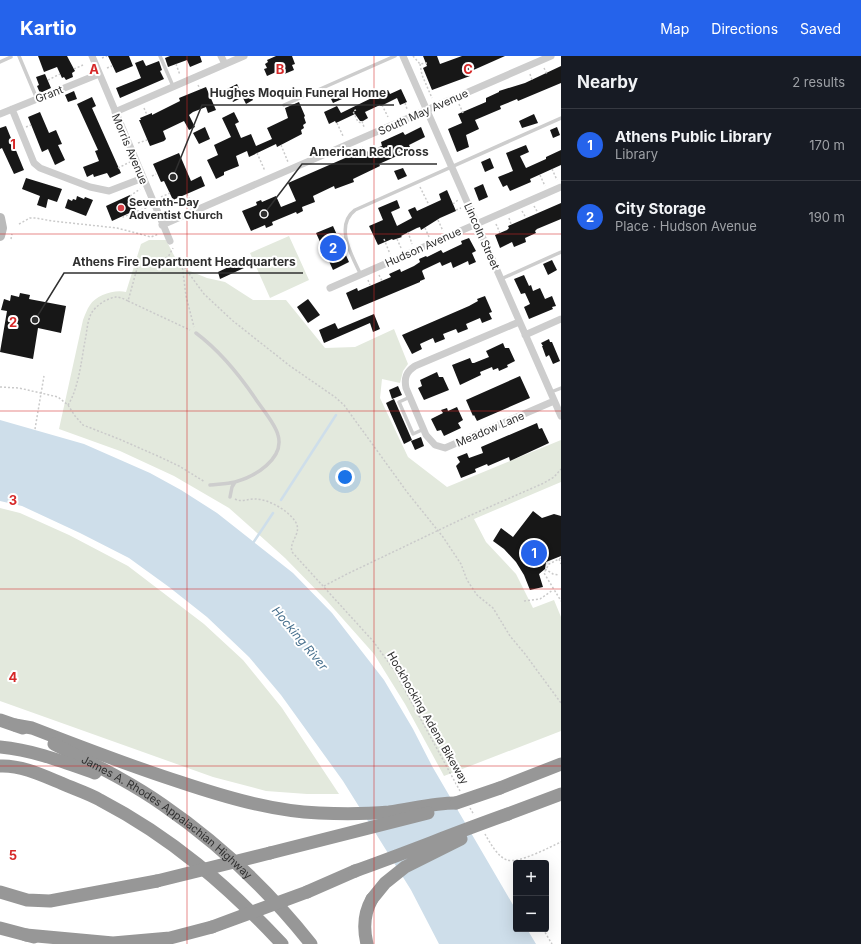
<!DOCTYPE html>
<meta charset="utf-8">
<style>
:root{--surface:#171b24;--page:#242831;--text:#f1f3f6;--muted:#9ea1a6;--line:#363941;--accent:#2563eb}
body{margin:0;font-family:Inter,sans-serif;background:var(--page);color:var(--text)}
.controls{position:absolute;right:12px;bottom:12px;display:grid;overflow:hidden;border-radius:4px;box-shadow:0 4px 16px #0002}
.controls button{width:36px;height:36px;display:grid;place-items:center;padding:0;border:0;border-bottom:1px solid var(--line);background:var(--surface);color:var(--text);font:20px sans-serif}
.you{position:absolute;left:345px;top:421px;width:14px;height:14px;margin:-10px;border:3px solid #fff;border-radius:50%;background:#1a73e8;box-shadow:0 0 0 6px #1a73e833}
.badge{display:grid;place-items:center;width:26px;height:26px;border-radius:50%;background:var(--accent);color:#fff;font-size:13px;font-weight:700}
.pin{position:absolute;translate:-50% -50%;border:2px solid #fff;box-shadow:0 1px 4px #0006}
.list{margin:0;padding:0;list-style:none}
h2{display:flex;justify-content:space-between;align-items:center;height:52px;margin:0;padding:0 16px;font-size:17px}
h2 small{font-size:13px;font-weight:400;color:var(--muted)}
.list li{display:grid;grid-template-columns:26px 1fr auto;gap:12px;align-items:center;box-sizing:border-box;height:72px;padding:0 16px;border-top:1px solid var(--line)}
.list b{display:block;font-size:15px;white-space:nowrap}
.list p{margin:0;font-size:13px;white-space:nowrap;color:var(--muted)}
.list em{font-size:13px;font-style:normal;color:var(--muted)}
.map{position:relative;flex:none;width:561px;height:888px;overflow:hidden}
header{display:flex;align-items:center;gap:24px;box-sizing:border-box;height:56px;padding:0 20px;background:var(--accent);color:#fff}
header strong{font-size:19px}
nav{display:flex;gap:22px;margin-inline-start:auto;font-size:14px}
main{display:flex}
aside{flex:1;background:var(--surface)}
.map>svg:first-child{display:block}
.green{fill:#e3e9dd}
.water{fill:#cedeea}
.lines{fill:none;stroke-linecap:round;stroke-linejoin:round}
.stream{stroke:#cedeea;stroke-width:2.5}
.building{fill:#171717}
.path{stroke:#cacaca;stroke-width:1.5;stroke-dasharray:2 2;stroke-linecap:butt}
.service{stroke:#cdcdcd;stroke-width:3.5}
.minor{stroke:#cdcdcd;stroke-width:7}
.secondary{stroke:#bababa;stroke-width:10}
.motorway{stroke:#979797;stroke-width:13}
.motorway-bridge{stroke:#979797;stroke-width:13}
.grid{fill:none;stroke:#d62828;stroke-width:1;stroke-opacity:0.55}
.poi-dot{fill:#d6434a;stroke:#fff;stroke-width:1.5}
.labels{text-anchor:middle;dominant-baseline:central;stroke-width:4;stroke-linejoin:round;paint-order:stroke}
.street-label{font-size:11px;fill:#303030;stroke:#fff}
.poi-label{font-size:11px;font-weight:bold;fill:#303030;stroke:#fff;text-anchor:start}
.water-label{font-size:12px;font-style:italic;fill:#456e8c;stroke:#fff}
.grid-label{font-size:13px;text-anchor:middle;font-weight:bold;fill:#d62828;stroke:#fff;stroke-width:4;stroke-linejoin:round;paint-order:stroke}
.leader{fill:none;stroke:#303030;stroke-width:1.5}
.callout-dot{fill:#303030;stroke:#fff;stroke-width:1.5}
.callout-label{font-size:12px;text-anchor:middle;font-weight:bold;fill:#303030;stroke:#fff;stroke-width:4;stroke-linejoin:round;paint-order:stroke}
</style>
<header>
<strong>Kartio</strong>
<nav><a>Map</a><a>Directions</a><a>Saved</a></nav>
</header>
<main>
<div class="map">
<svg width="561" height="888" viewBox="0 0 561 888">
<rect width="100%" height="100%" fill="#fff"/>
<path class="green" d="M289 180 309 224 270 242 250 197Z
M149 184H166L180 211 207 222 225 226 253 244H286L325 292 355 291 394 273 408 308 403 315 400 327 382 323 380 342 408 401 447 431 561 384V426L474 463 486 486 516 518 533 552 554 544 561 561V675L444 720 405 648 374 598 327 545 285 502 229 452 174 420 120 395 59 373 83 264C85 259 87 253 90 249 96 239 115 233 126 236L141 188Z
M0 452 20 457 69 479 128 510 204 568 243 604 282 652 339 738H307L266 735 213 721 0 645Z"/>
<path class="water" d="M0 364 84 388 150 417 181 434 217 457 293 517 332 557 384 624 413 673 432 710 516 854V873H527L536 888H439L411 834 343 725 281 639 249 601 207 561 169 531 129 502 80 477 22 450 0 445Z"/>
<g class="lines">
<path class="stream" d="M281 444 336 359
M253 487 273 457"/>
</g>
<path class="building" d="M38 0H67L75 15 72 17 73 21 66 24 64 21 62 22 57 11 44 16Z
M108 0H129L133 10 116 17Z
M170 0H200L202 6 190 11 187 4 168 11 165 2Z
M276 0H292L295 8 292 9 294 14 282 19V17L277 19 276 16 267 20 264 13 267 12 265 8 268 6 267 4Z
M423 0H437L440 8 462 0H505L469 16 470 20 432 34 423 12 427 10Z
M143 4 146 10 159 5 162 14 160 15 164 23 120 42 116 32 141 22 135 7Z
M561 10V27L518 45 517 43 500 50 501 53 475 64 479 73 466 79 469 91 457 96 448 73 462 67 458 58 486 46V42L499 36V35L525 27Z
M45 18 51 32 40 37 37 30 39 29 36 21Z
M237 28 243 41 233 46 227 33Z
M206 31 216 54 208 57 206 51 193 56 189 59 195 71 189 74 184 65 163 75 166 83 164 85 150 90 139 64H141L140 62 152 57V59L180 45 179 42Z
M401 33 407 46 400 49 397 42 381 50 380 49 365 56 368 62 363 65H360L355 58 336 67 335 65 329 68 324 56 337 50 341 57 388 34 390 38Z
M74 35 77 43 68 46 65 39Z
M248 35 253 44 246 48 241 38Z
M338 35 342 43 333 47 329 39Z
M92 41 96 50 92 52 121 117 110 122 107 117 94 121 93 118 87 121 83 111 99 105 95 95 98 94 77 48Z
M299 46 305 60 304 61 306 67 303 69 304 72 301 74 302 78 277 91 276 88 249 101 247 95 236 100 239 110 224 116V119L216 123 207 104 218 99 214 89 231 81 222 62 234 56 239 66 235 68 241 82 251 78 256 90 272 83 267 72 288 62 285 52Z
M40 56 49 77 56 74 62 88 58 89 65 104 55 109 48 93 42 96 28 61Z
M534 58 538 67 522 72 519 65Z
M6 70 24 114 14 118 2 92 0 93V72Z
M205 71 210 83 199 88 193 77Z
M421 71 425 81 409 89 410 91 396 98 397 100 379 108 380 110 353 123 354 126 335 133 334 130 313 140 315 146 302 151 303 155 297 158 296 156 272 166 273 169 266 172 265 169 251 175 242 155 257 149 256 146 261 144 262 146 276 140 281 151 296 145 288 127 352 99 365 94 366 96 382 90 381 86 403 76 405 79Z
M557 71 560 79 553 82 550 74Z
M526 89 529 96 520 100 526 112 546 103V101L561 94V109L530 123 531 126 510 135 507 129 503 131 498 121 513 115 506 97Z
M179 97 191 125 201 120 205 130 173 144 164 125 161 126 153 108Z
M490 102 494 112 485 116 481 106Z
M403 112 407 120 398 124 394 115Z
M26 122 62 133 57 146 48 143 46 152 37 149 40 140 22 133Z
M483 128 488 141 479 145 474 132Z
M447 134 456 155 440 162 421 174 420 171 417 172 401 180 402 181 393 184 392 183 378 189 369 170 383 164 378 152 397 144 400 152 391 156 397 170 412 162 408 154 415 151 417 155 441 144 439 138Z
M130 139 136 154 112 165 106 150Z
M77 140 84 143 85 141 93 144 86 160 65 152 68 143 72 145 73 143 76 144Z
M561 147V163L537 173 535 175 536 177 525 182 526 186 514 191 512 186 500 192 495 179 507 174 509 172 508 170Z
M333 170 349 206 333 214 316 177Z
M469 182 476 195 472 197 476 206 469 209 468 205 453 212 451 206 442 210 440 206 423 214 422 215 425 223 420 225V226L353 254 346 237 357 232 358 235 391 221 389 218 400 213 401 216 414 210 420 206 419 203 426 200 427 201 441 194 443 197 462 188 461 185Z
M552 204 557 214 548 219 543 208Z
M241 205 244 212 220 223 218 216Z
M524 219 529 230 531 229 533 235 540 232 545 243 552 240 556 250 552 251 553 253 529 263 524 251 530 248 525 237 521 238 514 223Z
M20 237 30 239 29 243 66 250 61 277 38 272 33 303 0 296 7 255 1 254 4 243 10 245 11 239 19 241Z
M485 240 492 256 489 257 492 263 482 267 480 262 466 268 468 273 458 277 456 273 443 278 445 283 435 287 433 282 422 287 420 288 422 293 412 298 402 279 469 250 478 245 477 243Z
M308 243 320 259 308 267 297 251Z
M374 258 380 273 373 276 370 267 324 287 319 274 335 267 338 273Z
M549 283 550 286H552L560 305 553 308 549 299 546 301 542 290H543L541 287Z
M503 287 505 292H509L515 305 507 309 508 311 499 315 498 312 493 314 492 311 480 316 481 319 460 329 452 309 470 302 472 307H474L489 301 486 295Z
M437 316 439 321H443L449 334 424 344 418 332 422 330 420 324Z
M520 320 530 342 477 365 474 359 473 360 466 344Z
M398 330 402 339 392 343 389 334Z
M394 343 412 384 404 388 386 347Z
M457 351 463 364 458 367 461 372 444 380 441 374 437 375 431 363 443 357 441 354 447 352 448 355Z
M537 367 539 373 542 372 549 387 510 405 509 401 488 410 487 408 475 413 476 416 461 422 456 410 460 406 457 401 467 397 469 402 483 397 481 391Z
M421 381 424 390 415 394 411 385Z
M533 455 542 462 554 458 561 460V500L546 506 545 513 539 518 543 531 530 534 524 519 516 506 504 493 493 485 501 472 513 481Z"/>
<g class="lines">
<path class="path" d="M413 0 420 8 427 7
M102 2 107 0
M176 8 180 19
M420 8 422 19 432 42
M107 12 112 10
M544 12 547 18
M74 13 83 9
M530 18 532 24
M48 24 60 18
M198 29 200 33
M405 47 407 53
M459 48 463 57
M382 49 388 61
M144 52 147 59
M356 54 353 55 358 66 363 67
M362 65 364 71
M337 67 343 80
M26 71 31 69
M138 87 147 84
M281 89 288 106
M362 91 363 95
M257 97 265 115
M118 112 130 106
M552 113 557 124
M540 119 545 130
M152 120 156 118
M420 131 429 149
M187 138 191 146
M130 140 140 133
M161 141 170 137
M453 148 458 144
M534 150 538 157
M456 154 461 152
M522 155 526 162
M123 160V161L148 151
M509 162 511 168
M438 164 443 175
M19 168 30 162H36L52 165 117 172 151 181 159 178
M496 168 500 177
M425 172 429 181
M408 176 412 188
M11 183 12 178
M384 183 390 198
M397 183 401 192
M182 208 204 238 233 265 290 310 335 341 344 349 407 436 443 481 461 508 467 524 477 539 493 552 510 580 525 598 561 647
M182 208 186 240 194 271
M379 219 382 225
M368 224 370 229
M128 245 190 274
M0 331 19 332 58 341 68 349 75 360 83 369 119 383 160 401 179 410 205 426
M68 349C79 331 81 306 85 285 87 276 87 266 91 258 95 250 107 242 116 241 120 241 124 243 128 245L138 209 168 201 173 192
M35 373 44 320
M235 443C242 447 249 442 256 443 269 443 293 457 297 469 300 479 289 486 292 496L373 585 394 614 460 735
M561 502 549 508 544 517 561 545
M559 503 561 508
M545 513 553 518 559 519
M324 530 347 518 462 463 544 427 554 421 561 413
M524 545 540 543 553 534
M470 752 474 759
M485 778C490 787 498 801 507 804 518 808 550 791 561 786
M519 807V803
M516 812V816
M543 873 552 888"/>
<path class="service" d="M19 0 37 43
M160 0 173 30
M0 6 11 1
M284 49 395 0
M361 219C352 200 334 170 355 154L561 62
M501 223 561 196
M196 277C220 295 238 317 255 342 262 353 275 367 278 379 285 403 254 421 235 426 227 428 218 428 210 429
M551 336 561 332
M410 341 399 346 413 378 424 373
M230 441 232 431 235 426"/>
<path class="minor" d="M92 0 170 185
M221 0 225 8
M403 0 561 360
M12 53 34 107 40 112 90 131 109 135 143 122
M115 56 244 0
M0 58 99 18
M162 169 551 0
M330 232 561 131
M519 266 415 310C406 316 404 322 406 332L426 379 435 389 445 392 554 345
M525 279 561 263"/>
<path class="secondary" d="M0 162 2 172 0 180"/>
<g class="motorway">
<path d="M0 664 23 672"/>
<path d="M15 669 32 672C81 691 130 710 180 726 225 741 272 755 319 757 342 758 366 758 389 756 412 753 433 747 456 747"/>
<path id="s1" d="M54 688C91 707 129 725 163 749 218 787 270 836 311 888"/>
<path d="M0 691C33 694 64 706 95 717"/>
<path d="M0 710C21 709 42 719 61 727 74 733 88 737 100 744 171 781 228 830 282 888"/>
<path d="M500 732 561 708"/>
<path d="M508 758 561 738"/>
<path d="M270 797 428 757"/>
<path d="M0 836 27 844 50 845 157 825"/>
<path d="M307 836 355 815"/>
<path d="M0 872 34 881"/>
<path d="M26 879 113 887 170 882 212 871"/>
<path d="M367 888C363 872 364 857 372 843"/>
</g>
<path class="motorway-bridge" d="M456 747 500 732
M355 815C406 797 457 776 508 758
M157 825 270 797
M372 843 385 827 405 811 461 783
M212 871 307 836"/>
</g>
<path class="grid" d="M187 0V888M374 0V888M0 178H561M0 355H561M0 533H561M0 710H561"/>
<circle class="poi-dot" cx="121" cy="152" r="4"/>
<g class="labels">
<g class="street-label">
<text transform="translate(49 38) rotate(-22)">Grant</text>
<text transform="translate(423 56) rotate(-24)">South May Avenue</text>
<text transform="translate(130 93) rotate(67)">Morris Avenue</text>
<text transform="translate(482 180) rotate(66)">Lincoln Street</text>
<text transform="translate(423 191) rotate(-24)">Hudson Avenue</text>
<text transform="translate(490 373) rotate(-23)">Meadow Lane</text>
<text transform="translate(428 662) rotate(60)">Hockhocking Adena Bikeway</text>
<text stroke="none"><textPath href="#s1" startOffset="135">James A. Rhodes Appalachian Highway</textPath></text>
</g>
<g class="poi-label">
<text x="129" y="146">Seventh-Day<tspan x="129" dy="13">Adventist Church</tspan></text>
</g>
<g class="water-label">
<text transform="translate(300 582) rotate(50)">Hocking River</text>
</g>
</g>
<g class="grid-label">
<text x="94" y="18">A</text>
<text x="280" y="18">B</text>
<text x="468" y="18">C</text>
<text x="13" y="93">1</text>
<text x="13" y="271">2</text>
<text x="13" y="449">3</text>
<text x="13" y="626">4</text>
<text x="13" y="804">5</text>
</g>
<path class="leader" d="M173 121L202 49H394M264 158L302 108H437M35 264L64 217H303"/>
<g class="callout-dot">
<circle cx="173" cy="121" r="4"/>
<circle cx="264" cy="158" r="4"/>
<circle cx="35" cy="264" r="4"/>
</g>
<g class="callout-label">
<text x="298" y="41">Hughes Moquin Funeral Home</text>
<text x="369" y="100">American Red Cross</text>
<text x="184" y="210">Athens Fire Department Headquarters</text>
</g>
</svg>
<div class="controls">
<button>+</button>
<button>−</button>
</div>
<div class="you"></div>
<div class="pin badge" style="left:534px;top:497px">1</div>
<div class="pin badge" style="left:333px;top:192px">2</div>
</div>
<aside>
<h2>Nearby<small>2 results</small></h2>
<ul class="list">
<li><span class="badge">1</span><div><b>Athens Public Library</b><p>Library</p></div><em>170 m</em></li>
<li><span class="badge">2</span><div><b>City Storage</b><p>Place · Hudson Avenue</p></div><em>190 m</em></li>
</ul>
</aside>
</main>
